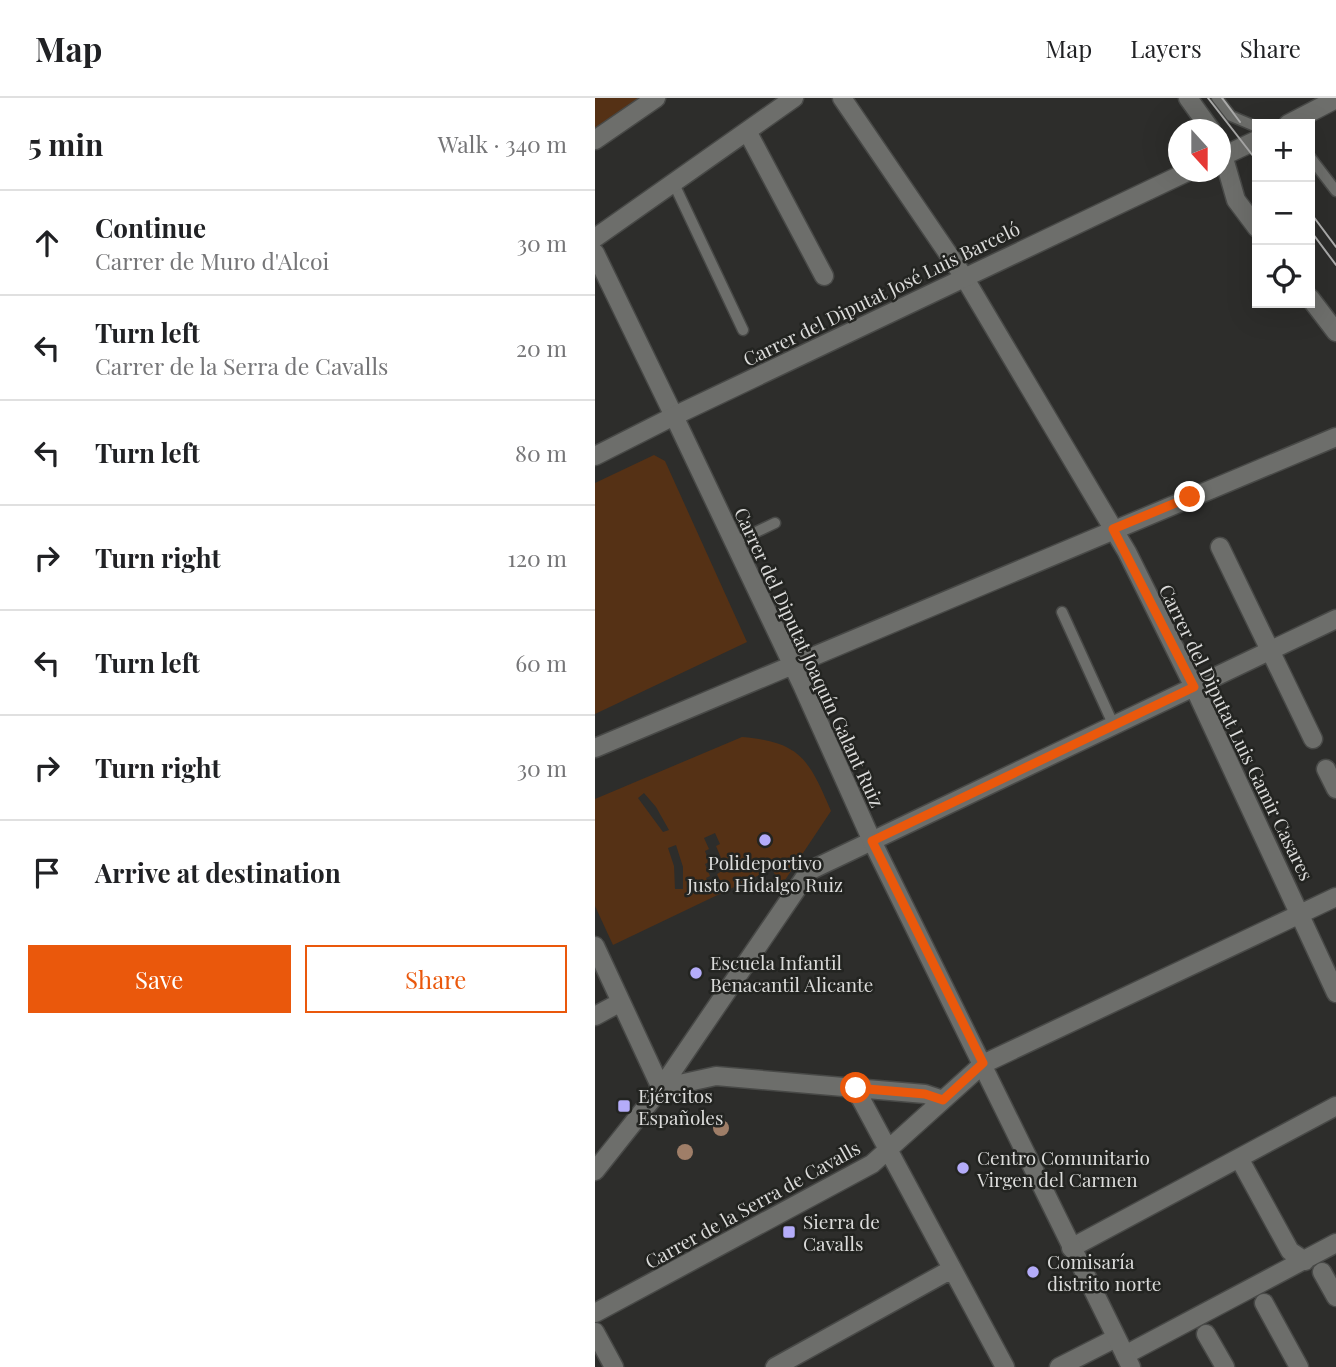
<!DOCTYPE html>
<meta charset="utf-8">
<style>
:root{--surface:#fff;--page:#f6f6f6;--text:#202124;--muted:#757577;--line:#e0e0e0;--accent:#ea580c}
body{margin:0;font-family:"Playfair Display",serif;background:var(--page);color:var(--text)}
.controls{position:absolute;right:21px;top:21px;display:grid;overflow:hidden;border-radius:0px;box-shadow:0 7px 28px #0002}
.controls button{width:63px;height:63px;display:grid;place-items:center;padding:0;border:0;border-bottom:2px solid var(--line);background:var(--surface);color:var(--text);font:35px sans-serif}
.compass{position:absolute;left:573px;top:21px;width:63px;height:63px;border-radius:50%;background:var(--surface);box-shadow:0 7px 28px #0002;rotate:159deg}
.stop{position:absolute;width:21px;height:21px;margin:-16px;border:5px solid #ea580c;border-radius:50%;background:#fff}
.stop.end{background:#ea580c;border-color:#fff;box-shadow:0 2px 7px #0008}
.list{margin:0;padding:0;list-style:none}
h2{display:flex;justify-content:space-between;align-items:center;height:91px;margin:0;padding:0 28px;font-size:30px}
h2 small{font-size:23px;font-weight:400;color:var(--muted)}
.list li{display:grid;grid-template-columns:46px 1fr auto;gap:21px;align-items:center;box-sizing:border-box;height:105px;padding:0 28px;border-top:2px solid var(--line)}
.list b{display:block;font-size:26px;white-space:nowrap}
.list p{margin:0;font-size:23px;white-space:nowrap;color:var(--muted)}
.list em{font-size:23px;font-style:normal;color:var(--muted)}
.actions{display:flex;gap:14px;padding:21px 28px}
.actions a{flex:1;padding:16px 0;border:2px solid var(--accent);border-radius:0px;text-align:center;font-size:24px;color:var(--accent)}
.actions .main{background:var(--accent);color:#fff}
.icon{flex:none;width:38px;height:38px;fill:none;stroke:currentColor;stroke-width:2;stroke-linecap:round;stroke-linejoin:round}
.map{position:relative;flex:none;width:741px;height:1269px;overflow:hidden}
header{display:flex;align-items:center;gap:42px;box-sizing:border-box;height:98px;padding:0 35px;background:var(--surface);border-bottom:2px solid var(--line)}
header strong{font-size:33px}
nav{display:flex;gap:38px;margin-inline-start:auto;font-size:24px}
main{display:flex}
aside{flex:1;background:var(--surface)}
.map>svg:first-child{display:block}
.green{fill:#553115;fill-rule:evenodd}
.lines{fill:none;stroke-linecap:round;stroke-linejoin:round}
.lane-casing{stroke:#484947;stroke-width:13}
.street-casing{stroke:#484947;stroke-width:21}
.secondary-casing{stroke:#484947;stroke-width:21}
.lane{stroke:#6d6e6b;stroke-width:10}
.street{stroke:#6d6e6b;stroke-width:18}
.secondary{stroke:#6d6e6b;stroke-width:18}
.tram{stroke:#ababaa;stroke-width:2}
.tree{fill:#9f7e68}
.route{stroke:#ea580c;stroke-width:9}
.poi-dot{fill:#b4acf9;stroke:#232421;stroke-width:2.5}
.labels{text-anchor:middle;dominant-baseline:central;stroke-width:5;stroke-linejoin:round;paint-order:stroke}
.street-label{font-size:19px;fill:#dbdbda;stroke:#232421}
.poi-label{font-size:19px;fill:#dbdbda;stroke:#232421;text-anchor:start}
</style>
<header>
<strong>Map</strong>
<nav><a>Map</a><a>Layers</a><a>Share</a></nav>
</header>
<main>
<aside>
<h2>5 min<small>Walk · 340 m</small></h2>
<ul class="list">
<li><svg class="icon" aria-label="ahead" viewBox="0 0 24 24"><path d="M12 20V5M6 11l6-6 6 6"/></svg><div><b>Continue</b><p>Carrer de Muro d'Alcoi</p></div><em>30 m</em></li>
<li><svg class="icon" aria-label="left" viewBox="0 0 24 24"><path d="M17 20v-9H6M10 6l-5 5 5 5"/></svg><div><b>Turn left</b><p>Carrer de la Serra de Cavalls</p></div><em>20 m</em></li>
<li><svg class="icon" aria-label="left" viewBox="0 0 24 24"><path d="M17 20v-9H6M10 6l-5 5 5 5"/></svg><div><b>Turn left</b></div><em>80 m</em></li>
<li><svg class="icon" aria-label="right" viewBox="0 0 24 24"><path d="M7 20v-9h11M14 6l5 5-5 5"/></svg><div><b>Turn right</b></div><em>120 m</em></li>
<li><svg class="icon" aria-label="left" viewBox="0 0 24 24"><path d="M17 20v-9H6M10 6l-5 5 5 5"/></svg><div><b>Turn left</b></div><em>60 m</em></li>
<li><svg class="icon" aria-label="right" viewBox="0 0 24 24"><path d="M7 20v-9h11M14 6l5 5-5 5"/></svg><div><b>Turn right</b></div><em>30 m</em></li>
<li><svg class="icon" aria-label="arrive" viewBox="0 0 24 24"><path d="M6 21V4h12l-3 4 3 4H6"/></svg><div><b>Arrive at destination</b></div></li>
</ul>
<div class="actions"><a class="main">Save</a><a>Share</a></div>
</aside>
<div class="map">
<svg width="741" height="1269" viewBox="0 0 741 1269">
<rect width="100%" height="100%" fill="#2d2d2b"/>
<path class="green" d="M0 0H46L0 33Z
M59 357 70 363 152 544 0 616V385Z
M147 639C206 644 214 662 236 713L186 788 177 771 18 847 0 808V701ZM49 695 61 709 74 732 68 734 43 700ZM120 735 125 746 121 748 126 760 122 762 127 773 122 776 127 787 117 792 111 780 115 778 110 766 114 764 110 753 114 751 109 740ZM81 747 88 769V791H80L79 768 73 750Z"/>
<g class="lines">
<defs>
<path id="lane" d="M622 0 636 18 662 29
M715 59 741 93
M79 86 148 232
M138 445 180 425
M467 514 519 628"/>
<path id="street" d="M247 0 369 179 532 454 599 589 741 895
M152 33 229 178
M0 42 61 0
M0 140 199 0
M0 155 79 318
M625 449 718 641
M731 671 741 691
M0 848 66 990 121 978 330 996 348 1002
M0 918 26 904
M260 990 410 1269
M644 1060 695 1153 710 1163
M0 1073 66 990 214 773 741 521
M476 1150 741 1008
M727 1174 741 1199
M669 1205 704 1269
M0 1215 277 1066 388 966 741 799
M0 1234 19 1269
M611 1236 630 1269
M530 1257 741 1145
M180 1269 357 1171
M464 1269 521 1240"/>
<path id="secondary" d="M593 0 616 32
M693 26 741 1
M626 50 641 102 662 130
M626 59 662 42
M715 200 741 234
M79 318 208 589 277 743 536 1269
M0 358 79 318 592 74
M0 650 741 339"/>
</defs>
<use href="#lane" class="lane-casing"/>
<use href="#street" class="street-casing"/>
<use href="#secondary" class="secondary-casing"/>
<use href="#lane" class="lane"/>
<use href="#street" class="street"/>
<use href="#secondary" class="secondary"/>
<path class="tram" d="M613 0 662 63
M627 0 645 24
M715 114 741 149
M715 132 741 167"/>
</g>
<g class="tree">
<circle cx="126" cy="1030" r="8"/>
<circle cx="90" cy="1054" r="8"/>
</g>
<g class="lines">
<path class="route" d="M261 990 330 996 348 1002 388 965 277 743 599 589 518 431 595 399"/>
</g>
<g class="poi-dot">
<circle cx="170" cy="742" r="7"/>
<circle cx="101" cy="875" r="7"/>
<rect x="22" y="1001" width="14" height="14" rx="3.5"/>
<circle cx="368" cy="1070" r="7"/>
<rect x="187" y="1127" width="14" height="14" rx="3.5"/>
<circle cx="438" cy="1174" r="7"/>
</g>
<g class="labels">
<g class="street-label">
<text transform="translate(286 195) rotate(-26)">Carrer del Diputat José Luis Barceló</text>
<text transform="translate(215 559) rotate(65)">Carrer del Diputat Joaquín Galant Ruiz</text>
<text transform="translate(642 634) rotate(64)">Carrer del Diputat Luis Gamir Casares</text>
<text transform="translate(157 1106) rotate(-29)">Carrer de la Serra de Cavalls</text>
</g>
<g class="poi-label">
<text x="170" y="764" text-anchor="middle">Polideportivo<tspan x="170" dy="22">Justo Hidalgo Ruiz</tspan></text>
<text x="115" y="864">Escuela Infantil<tspan x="115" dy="22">Benacantil Alicante</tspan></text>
<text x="43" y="997">Ejércitos<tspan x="43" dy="22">Españoles</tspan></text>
<text x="382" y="1059">Centro Comunitario<tspan x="382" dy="22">Virgen del Carmen</tspan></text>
<text x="208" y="1123">Sierra de<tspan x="208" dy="22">Cavalls</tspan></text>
<text x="452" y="1163">Comisaría<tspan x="452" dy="22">distrito norte</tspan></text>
</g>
</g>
</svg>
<div class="controls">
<button>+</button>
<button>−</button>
<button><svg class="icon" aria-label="locate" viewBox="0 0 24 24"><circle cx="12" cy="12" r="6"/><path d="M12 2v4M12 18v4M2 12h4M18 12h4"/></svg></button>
</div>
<svg class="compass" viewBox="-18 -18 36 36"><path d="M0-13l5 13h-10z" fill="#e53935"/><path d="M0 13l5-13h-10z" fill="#757577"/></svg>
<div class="stop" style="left:261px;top:990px"></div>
<div class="stop end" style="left:595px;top:399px"></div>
</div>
</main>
